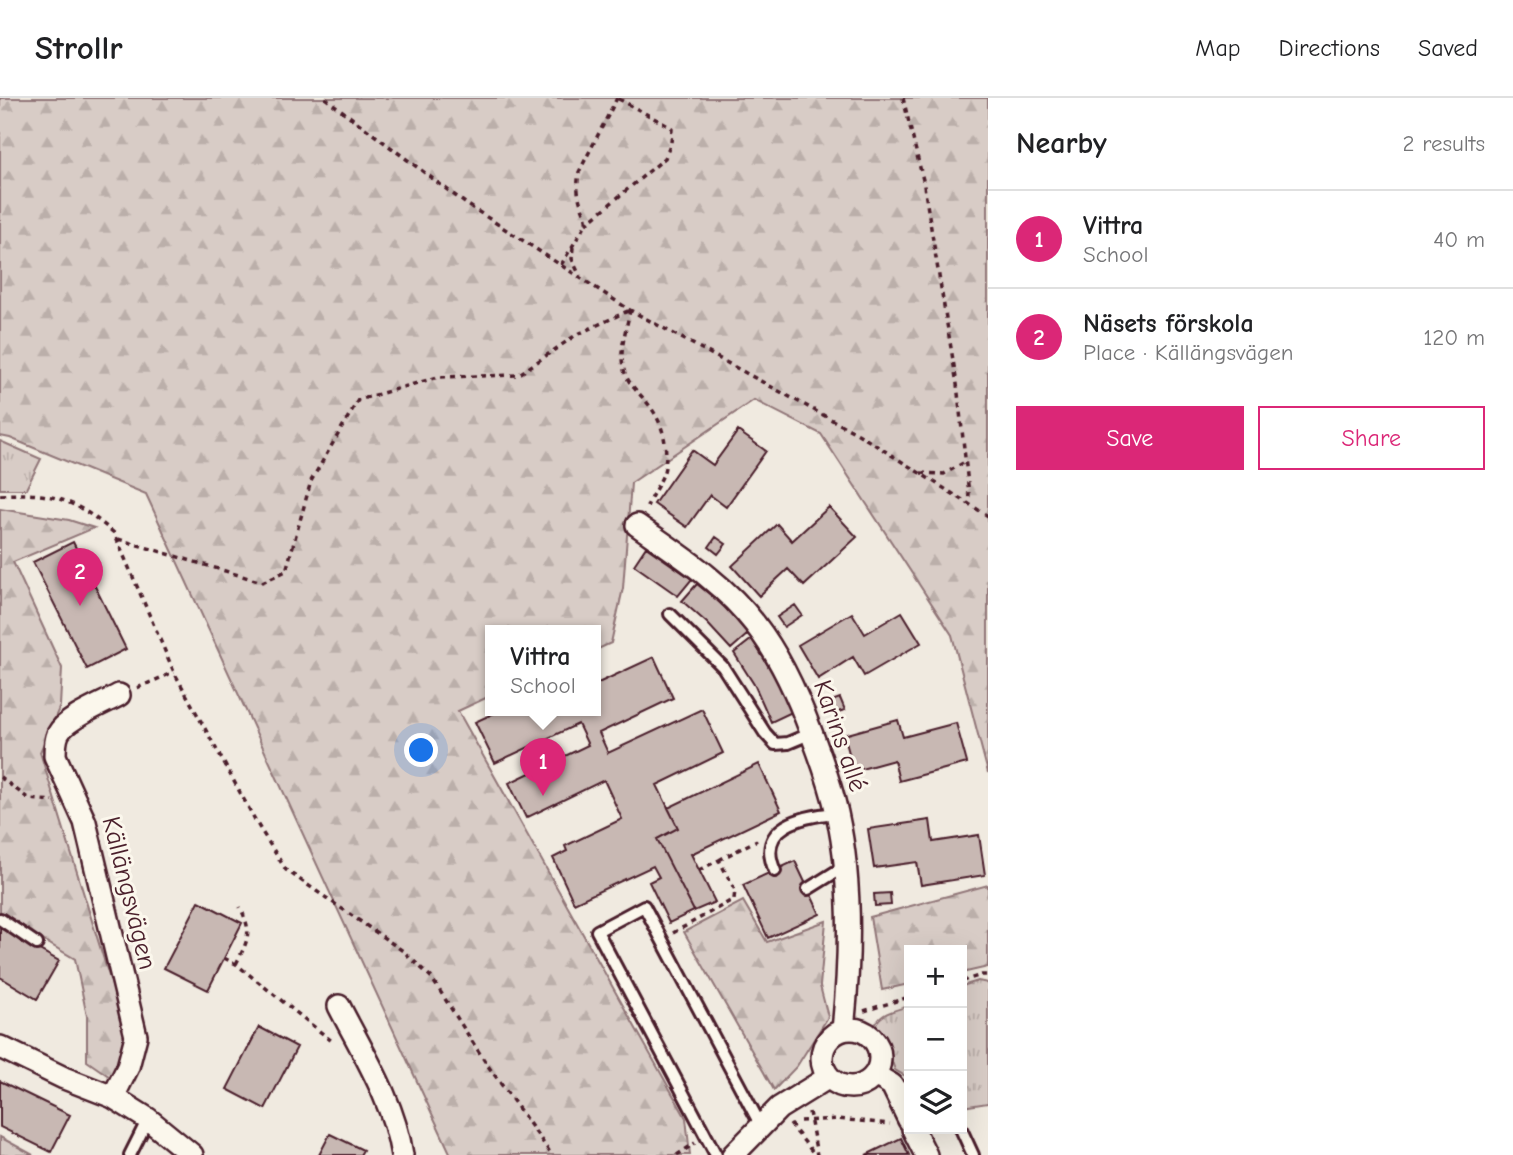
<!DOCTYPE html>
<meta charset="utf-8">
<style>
:root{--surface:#fff;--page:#f6f6f6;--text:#202124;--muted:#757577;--line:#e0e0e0;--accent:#db2777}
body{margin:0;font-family:"Comic Neue",sans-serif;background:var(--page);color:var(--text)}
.controls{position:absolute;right:21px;bottom:21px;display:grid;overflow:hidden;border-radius:0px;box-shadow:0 7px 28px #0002}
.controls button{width:63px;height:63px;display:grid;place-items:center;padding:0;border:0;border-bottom:2px solid var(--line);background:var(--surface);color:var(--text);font:35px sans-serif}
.you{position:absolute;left:422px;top:653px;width:24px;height:24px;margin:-18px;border:5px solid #fff;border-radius:50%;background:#1a73e8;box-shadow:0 0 0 10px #1a73e833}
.badge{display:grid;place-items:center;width:46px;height:46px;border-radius:50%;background:var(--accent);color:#fff;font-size:23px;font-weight:700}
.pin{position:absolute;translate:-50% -58px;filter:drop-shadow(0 2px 4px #0008)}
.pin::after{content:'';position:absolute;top:37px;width:24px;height:21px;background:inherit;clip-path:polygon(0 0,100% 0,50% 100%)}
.popup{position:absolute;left:485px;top:527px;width:116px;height:91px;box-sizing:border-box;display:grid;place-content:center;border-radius:0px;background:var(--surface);filter:drop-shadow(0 2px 5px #0005);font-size:23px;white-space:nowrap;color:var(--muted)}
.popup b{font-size:26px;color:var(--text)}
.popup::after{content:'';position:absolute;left:50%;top:100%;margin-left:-14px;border:14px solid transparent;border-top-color:var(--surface)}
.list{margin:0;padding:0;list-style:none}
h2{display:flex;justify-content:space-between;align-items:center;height:91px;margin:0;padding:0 28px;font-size:30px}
h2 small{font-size:23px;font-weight:400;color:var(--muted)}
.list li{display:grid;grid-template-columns:46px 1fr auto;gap:21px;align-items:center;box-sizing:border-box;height:98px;padding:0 28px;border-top:2px solid var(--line)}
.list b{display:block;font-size:26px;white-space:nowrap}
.list p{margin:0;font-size:23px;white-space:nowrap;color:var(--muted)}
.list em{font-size:23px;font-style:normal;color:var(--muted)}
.actions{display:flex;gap:14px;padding:21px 28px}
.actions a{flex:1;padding:16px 0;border:2px solid var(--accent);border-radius:0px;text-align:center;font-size:24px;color:var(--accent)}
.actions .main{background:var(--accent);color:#fff}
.icon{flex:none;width:38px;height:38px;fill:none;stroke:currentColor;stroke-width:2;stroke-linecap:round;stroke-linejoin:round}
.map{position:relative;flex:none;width:988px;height:1057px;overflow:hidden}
header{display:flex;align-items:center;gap:42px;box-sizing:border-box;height:98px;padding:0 35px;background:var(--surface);border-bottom:2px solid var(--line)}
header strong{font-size:33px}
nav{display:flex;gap:38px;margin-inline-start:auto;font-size:24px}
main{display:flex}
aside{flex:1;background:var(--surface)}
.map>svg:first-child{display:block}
.grass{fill:url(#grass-tufts);stroke:#917678;stroke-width:2}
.forest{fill:url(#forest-firs);stroke:#917678;stroke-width:2}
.building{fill:#c8b8b3;stroke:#4a1f2b;stroke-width:2}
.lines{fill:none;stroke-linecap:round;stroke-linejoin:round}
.service-casing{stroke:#4a1f2b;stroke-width:16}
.minor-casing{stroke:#4a1f2b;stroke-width:26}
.path{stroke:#4a1f2b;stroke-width:3.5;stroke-dasharray:5 5;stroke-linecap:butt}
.service{stroke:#fbf7ec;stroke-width:10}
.minor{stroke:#fbf7ec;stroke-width:21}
.labels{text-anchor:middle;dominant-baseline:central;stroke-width:6;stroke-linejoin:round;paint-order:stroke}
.street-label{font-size:26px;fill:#4a1f2b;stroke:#fbf7ec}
</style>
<header>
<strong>Strollr</strong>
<nav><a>Map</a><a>Directions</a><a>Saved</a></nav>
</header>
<main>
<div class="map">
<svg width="988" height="1057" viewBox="0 0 988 1057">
<defs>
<pattern id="grass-tufts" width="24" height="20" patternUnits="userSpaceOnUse" patternTransform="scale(1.75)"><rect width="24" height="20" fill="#d8ccc6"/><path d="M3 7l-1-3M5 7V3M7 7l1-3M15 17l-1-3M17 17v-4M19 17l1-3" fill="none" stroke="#bbafaa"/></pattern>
<pattern id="forest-firs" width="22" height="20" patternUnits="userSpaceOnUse" patternTransform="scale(1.75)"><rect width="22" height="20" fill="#d8ccc6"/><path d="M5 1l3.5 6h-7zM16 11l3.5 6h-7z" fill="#bbafaa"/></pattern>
</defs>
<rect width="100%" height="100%" fill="#f0eae0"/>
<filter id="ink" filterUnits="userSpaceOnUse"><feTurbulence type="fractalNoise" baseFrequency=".0143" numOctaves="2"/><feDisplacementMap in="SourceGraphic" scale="14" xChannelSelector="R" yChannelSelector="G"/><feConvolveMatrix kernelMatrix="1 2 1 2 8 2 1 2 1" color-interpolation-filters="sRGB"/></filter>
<g filter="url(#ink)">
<path class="grass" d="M0 343 41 361 26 391H0Z
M978 883 988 885V1005L962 1009V888Z
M909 908V980L895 972 886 947 873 933C877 915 893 913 909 908Z
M0 1039 33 1057H0Z"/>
<path class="forest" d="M0 0H988V675L952 537 821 336 754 302 631 385 623 490 611 545 596 552V532H490V598L458 613 686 1020 690 1057H451L146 396 10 340 0 338Z
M0 411 69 422 94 430 13 464 62 570 60 608 40 654 129 943 113 981 87 963V918L75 861 0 817Z
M988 787V869L962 875V852H909V886L882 892 870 819Z
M743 803 767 844 826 823 820 888 828 919 797 968 774 992 684 834Z"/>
<path class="building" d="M738 333 766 353 726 409 710 397 687 429 654 406 692 352 713 367Z
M829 409 857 439 804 488 788 471 759 498 732 468 777 426 792 443Z
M716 439 726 446 718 456 709 449Z
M73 444 126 551 87 571 33 464Z
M646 449 692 481 678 498 634 467Z
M697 486 724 508 748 536 731 551 707 525 682 503Z
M795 507 802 517 784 529 777 519Z
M902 514 921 545 864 578 853 559 818 581 798 547 852 515 865 536Z
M752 541 774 577 792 614 771 624 755 588 734 555Z
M654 559 673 600 599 635 608 655 702 611 723 655 657 687 678 730 657 741 694 813 669 825 649 784 659 779 653 768 574 805 553 760 567 753 565 748 622 721 604 682 526 720 509 685 588 647 578 626 495 665 475 624 501 612H596V586Z
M840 600 845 612 830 616 826 605Z
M898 622 903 639 956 625 967 665 899 683 894 662 854 673 844 637Z
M759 666 781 713 691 756 715 804 694 813 657 741 678 730 668 710Z
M930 722 933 744 979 737 985 777 921 787 917 764 874 770 868 731Z
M795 763 820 816 768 840 743 787Z
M890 795 891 807 875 808 874 796Z
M199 803 242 825 208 892 164 870Z
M0 830 59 863 37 901 0 879Z
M259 929 297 949 265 1011 227 991Z
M0 983 70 1017 51 1054 0 1029Z
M330 1036 363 1052 360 1057H319Z
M901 1040 909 1057H866Z"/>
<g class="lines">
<defs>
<path id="service" d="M670 516 723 569 765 635 775 646 788 645 812 635
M775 773C755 728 802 718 837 715
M808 791 845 768
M0 821 37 846
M892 987 909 991
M961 1031 973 1057
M130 1057 148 1021
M716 1057 597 833 644 808 761 1028"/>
<path id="minor" d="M637 427C678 456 724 485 755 526 780 558 797 596 811 634 821 660 831 688 837 715 852 782 850 864 843 932
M339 908C363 955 394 1004 402 1057
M822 960a29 29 0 1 1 58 0a29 29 0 1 1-58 0Z
M0 949 64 980 113 999 148 1021 192 1057
M875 977 892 987 909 1022
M113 999 128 969 136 938 85 724 55 658C55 651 55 643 58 636 66 620 103 606 119 597
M913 1031 926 1057
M733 1057 779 1010 829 979"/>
</defs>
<use href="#service" class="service-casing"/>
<use href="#minor" class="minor-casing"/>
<path class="path" d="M325 0 465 105 630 212 858 336 988 418
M903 0 923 82 957 286 969 396 968 405
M586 126 665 60 671 45 672 30 617 0
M573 149 572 161 580 178
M561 167 586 126C587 118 584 116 582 109 577 97 577 86 579 74L617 0
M630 212C627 230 618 253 624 272 628 287 640 295 649 307 663 325 668 347 665 369 663 382 651 396 647 409
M921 375 944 376 965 364
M0 397C51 393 75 401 114 435L174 574 259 729 286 772 403 853 431 879 486 965 552 1057
M118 441 262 484 286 473 311 383 358 302 438 279 518 277 576 237 630 212
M137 590 174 574
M0 679 29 701 53 703
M719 762 757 742
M673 835 734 801 735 792 719 762 699 772
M224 860 236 866 333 944
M236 866C248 842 253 835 240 809
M962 883 982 877H988
M864 913 909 899
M809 1014 817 1057
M800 1023 838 1021 890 1026
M790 1026 815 1057
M677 1057 695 1045"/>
<use href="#service" class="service"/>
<use href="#minor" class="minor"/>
</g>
</g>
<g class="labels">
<g class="street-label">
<text transform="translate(840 638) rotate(71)">Karins allé</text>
<text transform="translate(129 795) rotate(76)">Källängsvägen</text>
</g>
</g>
</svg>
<div class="controls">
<button>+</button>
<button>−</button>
<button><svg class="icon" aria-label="layers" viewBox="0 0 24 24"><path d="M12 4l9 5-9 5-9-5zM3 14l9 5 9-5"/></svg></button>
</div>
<div class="you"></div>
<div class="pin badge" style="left:543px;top:698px">1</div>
<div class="popup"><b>Vittra</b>School</div>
<div class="pin badge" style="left:80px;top:508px">2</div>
</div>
<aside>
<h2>Nearby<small>2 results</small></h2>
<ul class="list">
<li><span class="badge">1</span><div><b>Vittra</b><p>School</p></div><em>40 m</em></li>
<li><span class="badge">2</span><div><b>Näsets förskola</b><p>Place · Källängsvägen</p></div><em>120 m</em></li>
</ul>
<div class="actions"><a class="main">Save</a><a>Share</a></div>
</aside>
</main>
